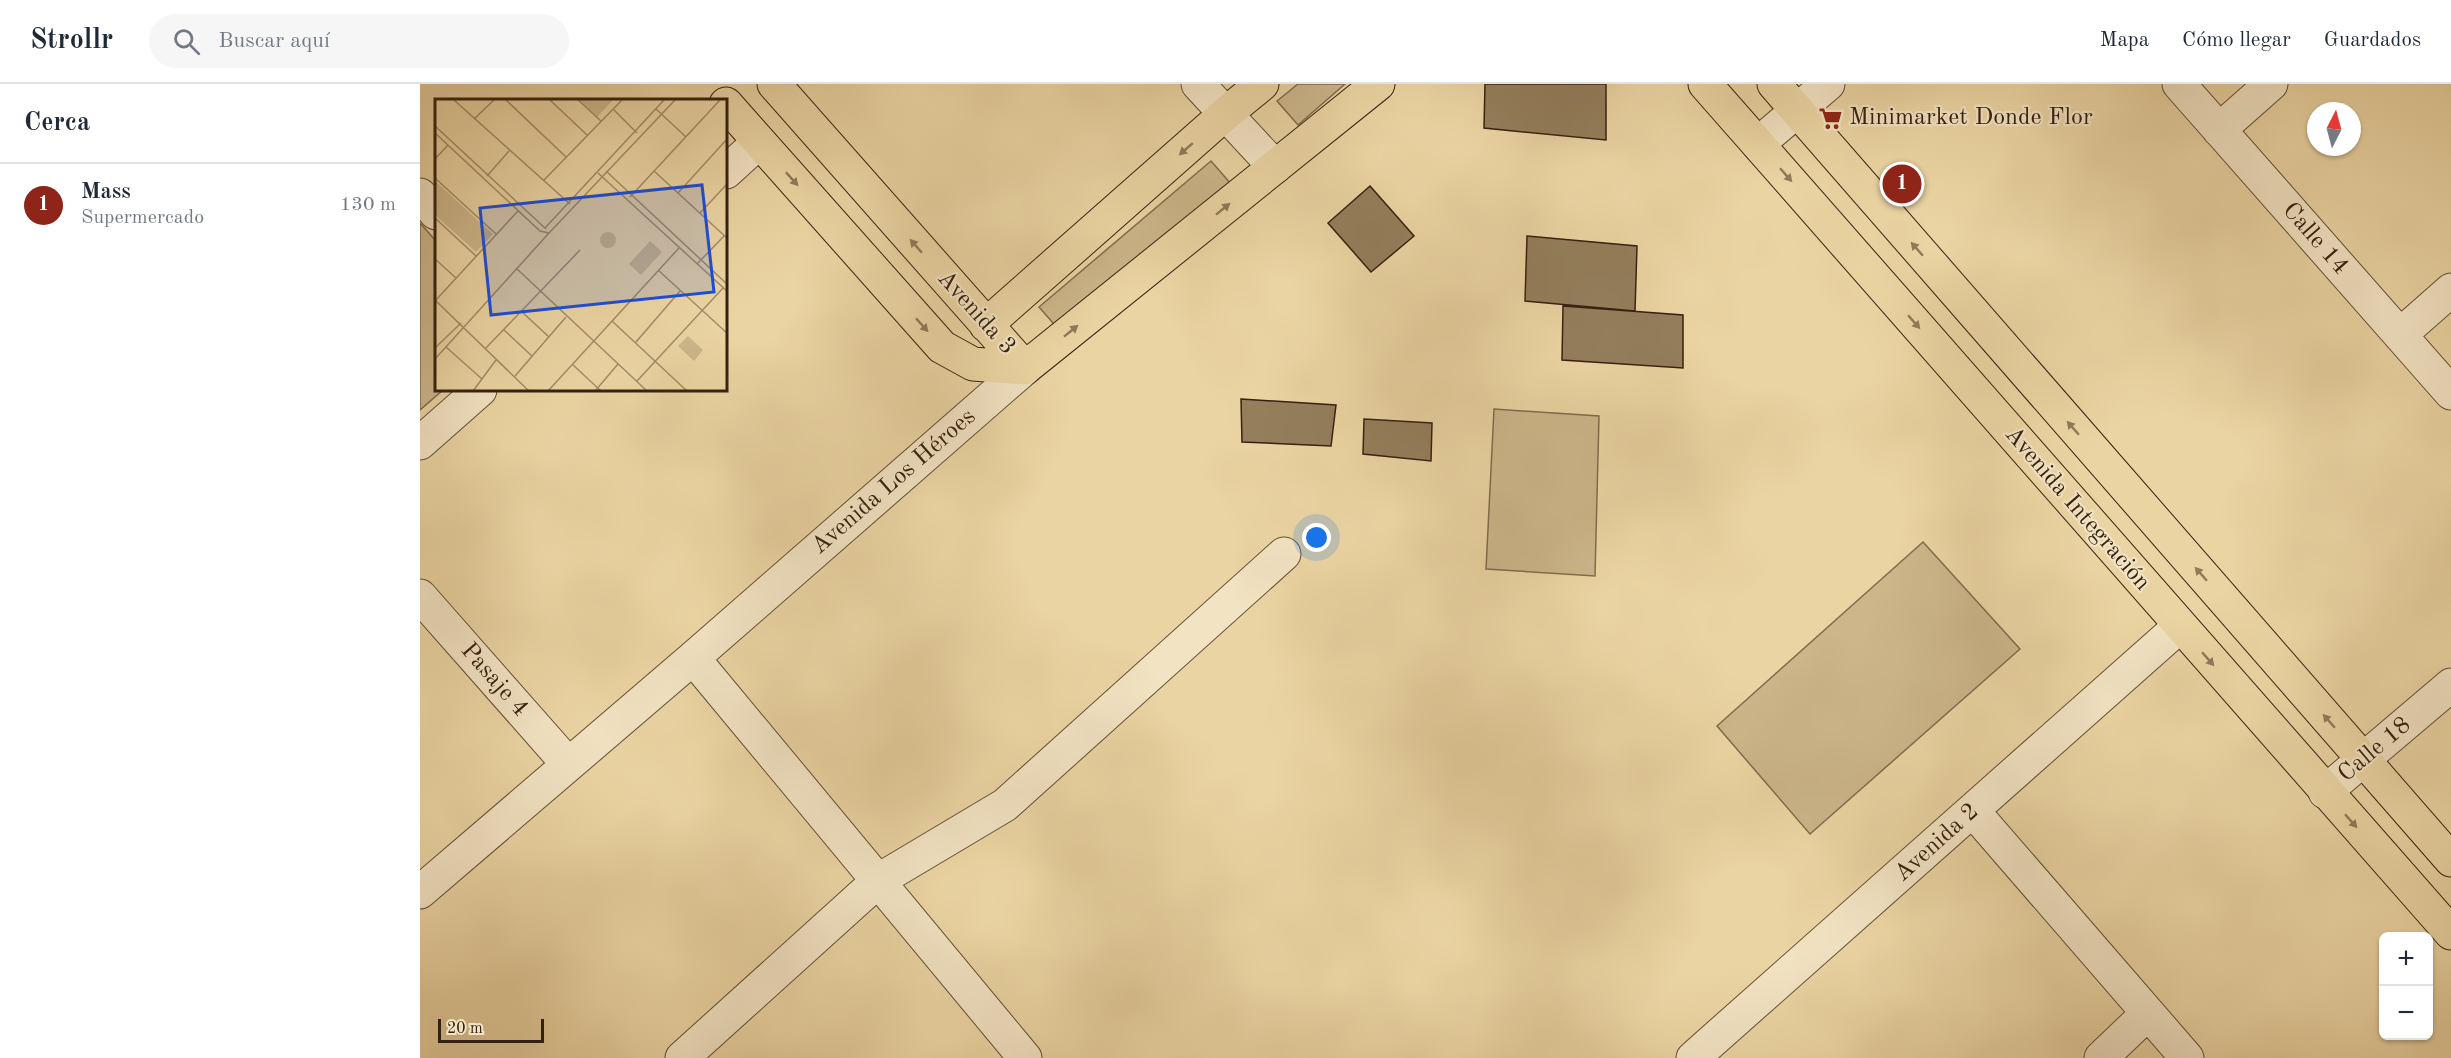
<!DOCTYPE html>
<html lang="es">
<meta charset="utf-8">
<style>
:root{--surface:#fff;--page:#f6f6f7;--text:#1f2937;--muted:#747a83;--line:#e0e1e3;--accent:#8f2418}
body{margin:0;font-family:"Old Standard TT",serif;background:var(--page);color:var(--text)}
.controls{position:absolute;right:18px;bottom:18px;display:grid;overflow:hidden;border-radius:9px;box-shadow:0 2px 4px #0004}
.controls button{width:54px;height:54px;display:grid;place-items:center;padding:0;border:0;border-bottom:2px solid var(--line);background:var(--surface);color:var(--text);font:30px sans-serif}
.compass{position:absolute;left:1887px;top:18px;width:54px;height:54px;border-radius:50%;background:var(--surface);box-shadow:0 2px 4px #0004;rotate:6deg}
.scale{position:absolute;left:18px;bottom:15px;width:106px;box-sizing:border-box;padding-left:6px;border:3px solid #352110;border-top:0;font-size:16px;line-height:21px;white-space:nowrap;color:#352110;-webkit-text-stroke:4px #f2e3c3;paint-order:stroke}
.you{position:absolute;left:897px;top:454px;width:21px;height:21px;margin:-15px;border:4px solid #fff;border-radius:50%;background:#1a73e8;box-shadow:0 0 0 9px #1a73e833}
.badge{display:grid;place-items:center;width:39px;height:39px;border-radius:50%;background:var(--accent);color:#fff;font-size:20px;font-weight:700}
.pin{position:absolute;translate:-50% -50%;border:3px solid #fff;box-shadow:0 2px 6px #0006}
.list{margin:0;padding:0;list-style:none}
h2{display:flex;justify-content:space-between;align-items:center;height:78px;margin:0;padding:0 24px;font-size:26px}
h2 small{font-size:20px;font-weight:400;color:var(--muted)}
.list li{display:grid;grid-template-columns:39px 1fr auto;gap:18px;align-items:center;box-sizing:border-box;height:84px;padding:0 24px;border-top:2px solid var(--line)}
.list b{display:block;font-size:22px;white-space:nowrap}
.list p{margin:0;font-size:20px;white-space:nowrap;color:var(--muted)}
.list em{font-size:20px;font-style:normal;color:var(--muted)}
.icon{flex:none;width:33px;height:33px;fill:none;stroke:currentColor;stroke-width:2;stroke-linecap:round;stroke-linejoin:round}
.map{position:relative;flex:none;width:2031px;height:974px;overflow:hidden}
header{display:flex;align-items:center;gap:36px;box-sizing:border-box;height:84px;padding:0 30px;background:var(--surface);border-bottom:2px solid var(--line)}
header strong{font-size:28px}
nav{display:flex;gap:33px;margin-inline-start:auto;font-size:21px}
.search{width:420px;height:54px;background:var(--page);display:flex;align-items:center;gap:15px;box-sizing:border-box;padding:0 21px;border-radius:33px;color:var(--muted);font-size:22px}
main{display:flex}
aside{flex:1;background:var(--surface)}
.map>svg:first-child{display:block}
.green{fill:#ccb68a;stroke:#806c4d;stroke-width:1.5}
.building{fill:#947e5c;stroke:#352110;stroke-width:1.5}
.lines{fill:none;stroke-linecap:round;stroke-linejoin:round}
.minor-casing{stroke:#624e35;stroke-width:35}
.major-casing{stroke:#352110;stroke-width:35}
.minor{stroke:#f2e3c3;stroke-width:33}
.major{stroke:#ebd4a3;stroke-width:33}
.oneway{fill:#907a5a}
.labels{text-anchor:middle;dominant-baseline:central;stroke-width:4.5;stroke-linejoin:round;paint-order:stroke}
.poi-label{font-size:24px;fill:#352110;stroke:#f2e3c3;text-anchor:start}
.street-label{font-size:24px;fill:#352110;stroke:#f2e3c3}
.inset-road{fill:none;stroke:#a28c68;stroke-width:1.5}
.view{fill:#1d4ed8;fill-opacity:0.15;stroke:#1d4ed8;stroke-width:3}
.inset-edge{fill:none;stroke:#352110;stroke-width:3}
</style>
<header>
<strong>Strollr</strong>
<div class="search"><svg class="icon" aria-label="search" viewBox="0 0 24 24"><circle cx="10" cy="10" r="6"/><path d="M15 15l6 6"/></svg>Buscar aquí</div>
<nav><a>Mapa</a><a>Cómo llegar</a><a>Guardados</a></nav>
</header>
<main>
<aside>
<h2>Cerca<small></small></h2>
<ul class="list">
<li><span class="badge">1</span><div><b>Mass</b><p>Supermercado</p></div><em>130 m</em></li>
</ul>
</aside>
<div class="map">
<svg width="2031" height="974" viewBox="0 0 2031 974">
<rect width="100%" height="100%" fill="#ebd4a3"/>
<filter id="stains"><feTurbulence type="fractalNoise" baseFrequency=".00333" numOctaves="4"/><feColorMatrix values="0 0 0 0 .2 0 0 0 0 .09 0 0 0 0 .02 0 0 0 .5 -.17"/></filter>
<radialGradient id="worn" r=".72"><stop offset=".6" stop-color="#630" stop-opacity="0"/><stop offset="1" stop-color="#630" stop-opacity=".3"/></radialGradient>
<path class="green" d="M878 0H925L878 41 857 17Z
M791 77 811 100 640 247 619 223Z
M0 139 16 157V306H23L0 326Z
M1074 325 1179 332 1175 492 1066 485Z
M1503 458 1600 565 1390 750 1297 642Z"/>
<path class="building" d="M1065 0H1186V56L1064 44Z
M950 102 994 152 951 188 908 139Z
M1107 152 1217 162 1215 227 1105 217Z
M1143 222 1263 231V284L1142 276Z
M821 315 916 321 911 362 822 358Z
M944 335 1012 339 1011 377 943 370Z"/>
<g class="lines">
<defs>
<path id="minor" d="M778 0 855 83
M1759 0 2031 309
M1799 46 1851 0
M1338 60 1408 0
M306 88 339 58
M0 111 16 129
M1980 251 2031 206
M0 359 60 306
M0 512 148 680
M273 574 605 974
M1905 708 2031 601
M1553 727 1767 974
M0 808 273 574 605 284
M262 974 459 796 585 721 864 470
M1273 974 1760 542
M1681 974 1727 930"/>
<path id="major" d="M354 0 605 284
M1285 0 2031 849
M1354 0 2031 776
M306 20 522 263 553 280 605 284
M566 241 804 31 842 0
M605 284 958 0"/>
</defs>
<use href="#minor" class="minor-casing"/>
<use href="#major" class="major-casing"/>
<use href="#minor" class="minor"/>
<use href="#major" class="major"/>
</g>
<defs><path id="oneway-solid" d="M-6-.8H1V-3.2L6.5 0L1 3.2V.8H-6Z" transform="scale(1.5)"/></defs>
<g class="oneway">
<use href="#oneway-solid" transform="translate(766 65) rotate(139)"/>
<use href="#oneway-solid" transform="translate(1366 91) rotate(49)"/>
<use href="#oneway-solid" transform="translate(372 95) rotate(48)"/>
<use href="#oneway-solid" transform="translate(803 125) rotate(-39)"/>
<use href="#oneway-solid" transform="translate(496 162) rotate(-131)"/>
<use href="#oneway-solid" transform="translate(1497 165) rotate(-131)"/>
<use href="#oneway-solid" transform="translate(1494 238) rotate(49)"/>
<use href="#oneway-solid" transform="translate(502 241) rotate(48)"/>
<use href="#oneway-solid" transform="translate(651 247) rotate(-39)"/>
<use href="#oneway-solid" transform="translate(1653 344) rotate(-131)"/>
<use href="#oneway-solid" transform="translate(1781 490) rotate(-131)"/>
<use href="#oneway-solid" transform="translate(1788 575) rotate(49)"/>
<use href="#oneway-solid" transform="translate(1909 637) rotate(-131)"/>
<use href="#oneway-solid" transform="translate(1931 737) rotate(48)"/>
</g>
<defs>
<symbol id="supermarket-bare" viewBox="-9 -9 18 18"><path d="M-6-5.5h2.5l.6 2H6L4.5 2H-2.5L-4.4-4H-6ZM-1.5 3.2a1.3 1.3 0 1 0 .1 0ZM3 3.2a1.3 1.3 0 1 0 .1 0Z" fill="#8f2418" stroke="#f2e3c3" stroke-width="2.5" paint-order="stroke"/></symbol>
</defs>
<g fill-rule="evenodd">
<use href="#supermarket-bare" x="1394" y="18" width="33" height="33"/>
</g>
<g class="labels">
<g class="poi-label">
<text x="1429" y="34">Minimarket Donde Flor</text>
</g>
<g class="street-label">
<text transform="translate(1895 155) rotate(49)">Calle 14</text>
<text transform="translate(556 229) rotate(48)">Avenida 3</text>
<text transform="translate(474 398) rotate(-41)">Avenida Los Héroes</text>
<text transform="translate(1657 425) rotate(49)">Avenida Integración</text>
<text transform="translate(74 596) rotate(49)">Pasaje 4</text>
<text transform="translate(1955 666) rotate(-40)">Calle 18</text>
<text transform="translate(1517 759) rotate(-42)">Avenida 2</text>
</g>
</g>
<g transform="translate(15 15)">
<rect width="292" height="292" fill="#ebd4a3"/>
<path d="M144 1H178L162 18ZM0 82 58 135 41 153 0 116ZM165 141a8 8 0 1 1 16 0a8 8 0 1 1-16 0ZM215 142 227 153 206 176 194 165ZM253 237 268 251 259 262 243 247Z" fill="#ccb68a"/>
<path class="inset-road" d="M19 1 135 105M71 1 131 58M115 1 152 36M143 1 166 22M178 10 202 34M221 10 251 38M39 20 59 1M0 27 111 130M0 34 105 132 114 134M0 60 13 46M171 72 293 186M219 72 293 140M163 74 293 193M52 77 74 52M0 79 61 135M109 81 187 1M243 94 293 39M195 98 285 1M265 114 293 84M0 119 41 157M110 129 229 1M114 134 240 1M0 160 21 179M262 165 289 137M81 169 212 292M223 171 293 235M0 201 94 292M0 202 83 112M86 212 114 238M177 222 252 292M69 231 97 257M201 243 245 192M11 248 47 280M0 249 26 224M50 250 145 151M0 260 114 134M137 265 166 292M80 277 131 218M202 282 288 189M38 292 61 261M113 292 244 149M160 292 183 265"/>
<path class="view" d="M267 86 279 193 56 216 45 109Z"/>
<rect width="292" height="292" class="inset-edge"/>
</g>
<rect width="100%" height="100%" filter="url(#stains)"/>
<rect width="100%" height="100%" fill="url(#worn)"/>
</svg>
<div class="controls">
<button>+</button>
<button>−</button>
</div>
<svg class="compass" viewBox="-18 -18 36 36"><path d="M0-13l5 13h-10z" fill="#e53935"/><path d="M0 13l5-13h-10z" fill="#747a83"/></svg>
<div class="scale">20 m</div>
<div class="you"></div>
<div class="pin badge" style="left:1482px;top:100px">1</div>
</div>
</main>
